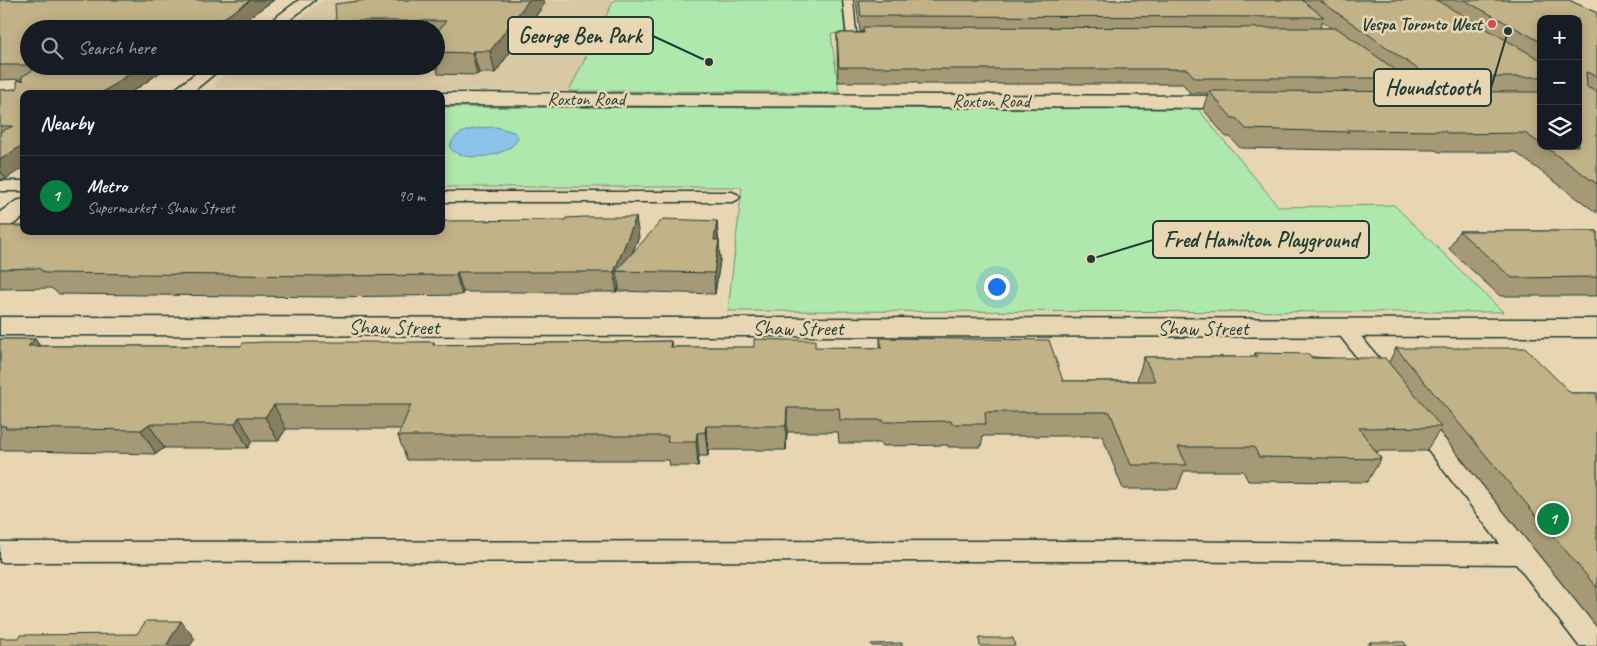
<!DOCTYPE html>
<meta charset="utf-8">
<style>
:root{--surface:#171b24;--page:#242831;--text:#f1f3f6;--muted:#9ea1a6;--line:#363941;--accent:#0b8043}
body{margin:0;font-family:Caveat,sans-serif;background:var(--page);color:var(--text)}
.controls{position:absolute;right:15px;top:15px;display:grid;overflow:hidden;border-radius:10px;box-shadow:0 2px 12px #0003}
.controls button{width:45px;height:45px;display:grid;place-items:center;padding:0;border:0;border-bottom:1px solid var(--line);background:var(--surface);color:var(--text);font:25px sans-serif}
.you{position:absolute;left:996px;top:286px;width:18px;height:18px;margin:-12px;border:4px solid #fff;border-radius:50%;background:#1a73e8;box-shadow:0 0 0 8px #1a73e833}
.badge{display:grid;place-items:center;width:32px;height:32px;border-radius:50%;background:var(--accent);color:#fff;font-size:16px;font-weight:700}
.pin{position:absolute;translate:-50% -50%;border:2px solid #fff;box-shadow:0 1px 5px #0006}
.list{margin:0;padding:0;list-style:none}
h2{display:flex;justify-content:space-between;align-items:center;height:65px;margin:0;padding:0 20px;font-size:21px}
h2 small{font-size:16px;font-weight:400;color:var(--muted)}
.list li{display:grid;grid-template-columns:32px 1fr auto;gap:15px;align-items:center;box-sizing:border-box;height:80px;padding:0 20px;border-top:1px solid var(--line)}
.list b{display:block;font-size:19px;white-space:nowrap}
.list p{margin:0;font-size:16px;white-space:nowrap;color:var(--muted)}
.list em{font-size:16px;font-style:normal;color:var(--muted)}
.icon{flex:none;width:28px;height:28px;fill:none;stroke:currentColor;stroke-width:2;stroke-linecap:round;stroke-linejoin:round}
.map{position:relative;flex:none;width:1597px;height:646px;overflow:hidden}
.search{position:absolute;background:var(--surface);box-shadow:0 2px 12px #0003;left:20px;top:20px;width:425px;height:55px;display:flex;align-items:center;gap:12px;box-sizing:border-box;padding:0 18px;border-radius:28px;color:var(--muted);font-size:19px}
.panel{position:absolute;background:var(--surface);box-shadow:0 2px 12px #0003;left:20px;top:90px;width:425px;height:145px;border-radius:10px}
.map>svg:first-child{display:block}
.built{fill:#d8c8a4}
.green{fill:#afe8ac;stroke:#679270}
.water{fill:#8bc3e9;stroke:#608da1}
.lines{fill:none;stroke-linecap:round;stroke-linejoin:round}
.service-casing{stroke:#1f3d34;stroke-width:3}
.minor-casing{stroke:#1f3d34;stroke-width:3}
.service{fill:#e8d6b3;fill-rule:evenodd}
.minor{fill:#e8d6b3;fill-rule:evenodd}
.wall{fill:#a69975;stroke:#1f3d34;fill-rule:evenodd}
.shaded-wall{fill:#877d5f;stroke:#1f3d34}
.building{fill:#c1b288;stroke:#1f3d34}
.poi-dot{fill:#d1495b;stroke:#e8d6b3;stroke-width:2}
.labels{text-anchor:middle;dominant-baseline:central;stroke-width:5;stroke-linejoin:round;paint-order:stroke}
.far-poi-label{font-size:18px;font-weight:bold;fill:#1f3d34;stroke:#e8d6b3;text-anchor:end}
.far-street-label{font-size:18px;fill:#1f3d34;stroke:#e8d6b3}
.street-label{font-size:21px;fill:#1f3d34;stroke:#e8d6b3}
.leader{fill:none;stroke:#1f3d34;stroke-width:2}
.callout-dot{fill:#1f3d34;stroke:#e8d6b3;stroke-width:2}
.callout{fill:#e8d6b3;stroke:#1f3d34;stroke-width:2}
.callout-label{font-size:22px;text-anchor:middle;font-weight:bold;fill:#1f3d34}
</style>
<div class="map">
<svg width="1597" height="646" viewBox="0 0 1597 646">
<rect width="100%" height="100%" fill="#e8d6b3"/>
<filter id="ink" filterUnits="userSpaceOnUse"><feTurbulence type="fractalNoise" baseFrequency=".02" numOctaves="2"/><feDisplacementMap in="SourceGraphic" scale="10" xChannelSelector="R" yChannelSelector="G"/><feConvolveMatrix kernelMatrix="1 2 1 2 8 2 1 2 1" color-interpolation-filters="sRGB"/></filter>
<g filter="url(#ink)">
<path class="built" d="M323 0H614L569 91 216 88 214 83 236 66H436V29H285Z"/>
<path class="green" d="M614 0H842L845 33 831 34 839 92 569 91Z
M441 107 1198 109 1279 207 1394 205 1503 312 728 311 742 187H441Z"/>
<path class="water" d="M496 127 514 132 518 137C512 157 462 164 450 148 451 129 482 127 496 127Z"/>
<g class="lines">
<defs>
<path id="service" d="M843 0H853L856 33 878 34 879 36 878 38H847Z
M1382 68 1386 69 1429 100 1430 103 1429 106H1419L1378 75 1376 72Z
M0 181H24V191H0Z
M441 192H732L737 194 740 197 737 200 732 202H441Z
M1344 322 1351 324 1391 373 1394 378 1391 383 1384 385 1377 383 1337 332 1335 328 1337 324Z
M1418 413 1426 416 1597 628V646H1579L1516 564 1129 561 0 562V542L1129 541 1500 544 1410 426 1407 421 1410 416Z"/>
<path id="minor" d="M299 0H315L278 29H260Z
M205 66H224L190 94H169Z
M441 93 1242 96 1249 98 1251 102 1249 106 1242 108 441 105Z
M24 199V217L8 228 0 230V212L16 201Z
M0 317 1597 319V337L0 335Z"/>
</defs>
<use href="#service" class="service-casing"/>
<use href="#minor" class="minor-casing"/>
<use href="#service" class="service"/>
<use href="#minor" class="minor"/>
</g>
<path class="wall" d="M0 0H274L232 29H29V66H169L129 94H24L6 179H0V90L17 89 23 81V79L0 80Z
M367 0H544L545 3 495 73H479L477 75 438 74 437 68H432L431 66H436V29H339L336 21Z
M856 0H1569L1597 13V213L1515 152H1440L1435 150 1342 149 1341 150 1240 148 1230 137H1226L1203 109 1208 93H1190L1183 84H918L917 82H838L837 47V33H862L863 31H860ZM1541 19H1578V146H1541ZM1322 21 1331 28H1320ZM1405 82 1418 92H1401Z
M717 221 720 260 715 294 619 291V287L617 292H463L462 295 332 297 59 294 51 288 0 289V226L639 237 632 253Z
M1459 231H1597V296H1500L1449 249Z
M880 338 1063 381H1137V380L1144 357H1254L1255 353 1389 362 1396 348 1571 393H1597V627L1439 431 1426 451H1376L1381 459 1367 482 1248 481 1243 471H1184L1177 489H1123L1102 436H983L981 447H948V445L881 446V443H839L838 432H787L786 450H708V456H699L698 466H670L669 460H407L398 436 401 429H286L278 441H252L248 448H164L156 454 23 451 22 450H0V339H35L40 346H241L434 342 435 345 671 341 672 347 880 348Z
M1370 642 1407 646H1367Z"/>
<path class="shaded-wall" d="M251 0H274L232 29H207Z
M529 0H544L545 3 495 73 490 51Z
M473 51 479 73 477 75 472 53Z
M141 66H169L129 94H100Z
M24 144V167L6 179 0 170V160Z
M636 217 639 237 625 271H616L619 287 617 292 614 272Z
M717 221 718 241 714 240Z
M719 240 720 260 715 294 714 273Z
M457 272 463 292 462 295 456 275Z
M35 339 51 362 28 346Z
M274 405 286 429 278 441 265 417Z
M787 408V432L786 450V426Z
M239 417 252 441 248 448 235 424Z
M149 424 164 448 156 454 141 430Z
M706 426 708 450V456L705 432Z
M697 433 699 456 698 466 696 442Z
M181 621 195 639 190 646H166Z"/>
<path class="building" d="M0 0H251L207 29H29V65H0Z
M367 0H529L490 51H473L472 53 436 52V33L446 21H336L335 4Z
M859 0H1302L1324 17 861 16Z
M1319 0H1436L1541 60V77H1429Z
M1464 0H1569L1597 13V76L1586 72 1587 87 1597 92V184L1544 146H1578V19H1541V42Z
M863 27 1337 28 1407 78H1195L1187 69H919V67H839L837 33H864Z
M40 66H141L100 94H24V144L0 160V132L13 126H0V90L17 89V81L24 80 21 77Z
M1209 91 1541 92V144L1525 133 1450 134 1444 131 1347 130 1349 132 1246 129 1236 118H1232Z
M584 217H636L614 272H457L456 275 324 276 46 273 38 268 0 269V226H24V231H441V221L565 220 566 218Z
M663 219 717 221 714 240H719L714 273 616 271Z
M1459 231H1597V277L1512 278Z
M880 338 1049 340 1063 381H1155L1144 357H1257L1255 353 1309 354 1312 358H1385L1441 427 1359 428 1381 459 1259 457 1254 447H1178L1187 465H1131L1110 412H985L986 424H952L951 421 883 422V420H840L839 408H787L786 426H706L705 432 697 433 696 442H667L668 436H398L411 405H274L265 417H239L235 424H149L141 430 5 428 6 426H0V339H35L28 346H241L243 343 266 342H434L433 345 671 341 670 347H754V339L787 340H815V347L882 348Z
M1396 348H1525L1571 393H1597V588Z
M146 621H181L166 646H0V638H19L21 635 137 634Z
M979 638H1013L1015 646H980Z
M1370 642H1404L1407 646H1372Z
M902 643V646H872L871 644Z"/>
</g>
<circle class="poi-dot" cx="1492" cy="24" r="5"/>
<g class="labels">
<g class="far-poi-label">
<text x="1482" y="24">Vespa Toronto West</text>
</g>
<g class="far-street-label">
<text x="586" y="99">Roxton Road</text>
<text x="991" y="101">Roxton Road</text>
</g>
<g class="street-label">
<text x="394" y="327">Shaw Street</text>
<text x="798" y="328">Shaw Street</text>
<text x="1203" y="328">Shaw Street</text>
</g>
</g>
<path class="leader" d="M709 62L653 36M1508 31L1491 88M1091 259L1153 240"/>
<g class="callout-dot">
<circle cx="709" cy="62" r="5"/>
<circle cx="1508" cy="31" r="5"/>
<circle cx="1091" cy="259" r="5"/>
</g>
<g class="callout">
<rect x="508" y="17" width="145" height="37" rx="5"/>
<rect x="1374" y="69" width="117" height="37" rx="5"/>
<rect x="1153" y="221" width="216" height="37" rx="5"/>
</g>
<g class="callout-label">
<text x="580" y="43">George Ben Park</text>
<text x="1433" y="95">Houndstooth</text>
<text x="1261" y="247">Fred Hamilton Playground</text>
</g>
</svg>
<div class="controls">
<button>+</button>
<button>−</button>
<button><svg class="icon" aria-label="layers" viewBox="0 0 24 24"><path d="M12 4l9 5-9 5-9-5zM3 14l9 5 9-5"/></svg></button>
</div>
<div class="you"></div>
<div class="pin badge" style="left:1553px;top:519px">1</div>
<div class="search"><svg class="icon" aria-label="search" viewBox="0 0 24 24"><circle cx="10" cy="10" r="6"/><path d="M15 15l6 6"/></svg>Search here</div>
<section class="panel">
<h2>Nearby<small></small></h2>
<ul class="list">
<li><span class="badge">1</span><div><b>Metro</b><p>Supermarket · Shaw Street</p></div><em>90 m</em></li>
</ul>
</section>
</div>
